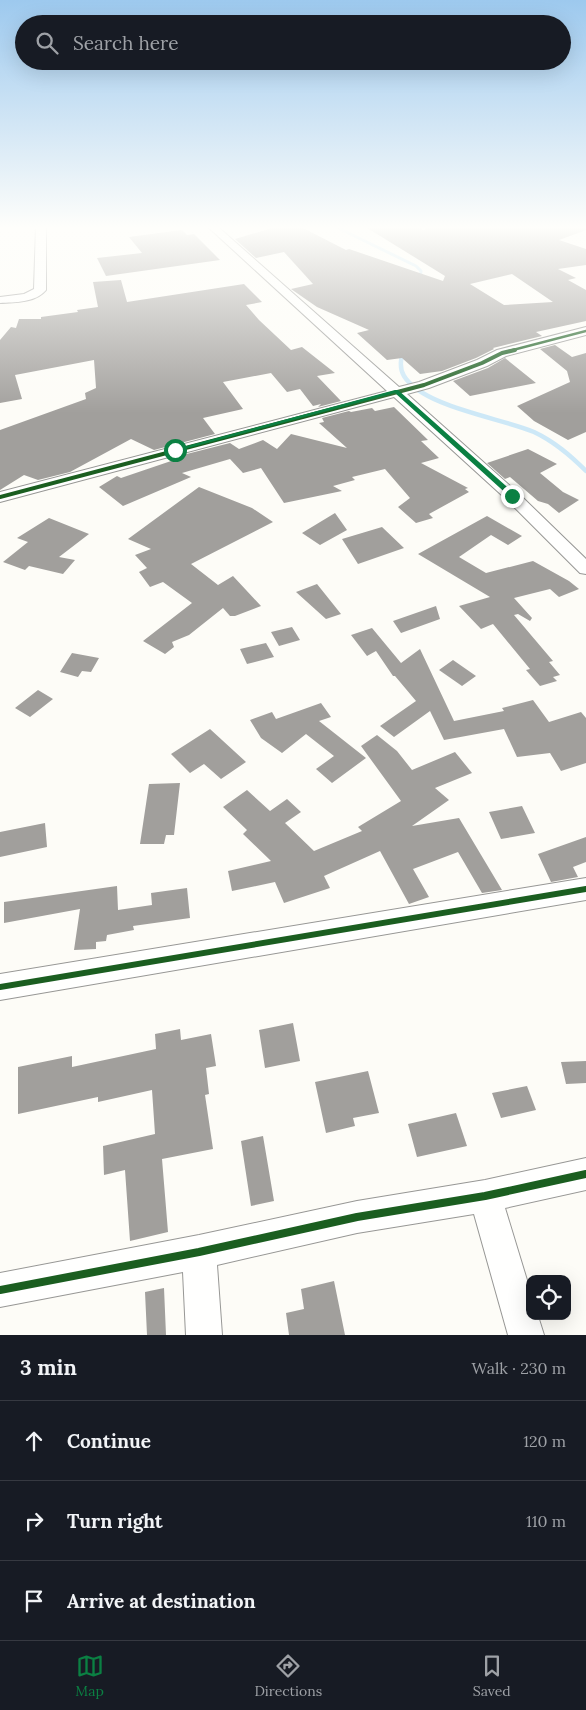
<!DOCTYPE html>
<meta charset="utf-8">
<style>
:root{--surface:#171b24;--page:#242831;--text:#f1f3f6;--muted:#9ea1a6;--line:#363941;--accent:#0b8043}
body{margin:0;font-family:Lora,serif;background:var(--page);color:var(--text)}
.controls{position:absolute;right:15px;bottom:15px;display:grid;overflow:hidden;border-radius:10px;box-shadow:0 5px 20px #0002}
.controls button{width:45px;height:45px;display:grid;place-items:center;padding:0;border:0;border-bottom:1px solid var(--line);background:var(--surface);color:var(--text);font:25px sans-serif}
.stop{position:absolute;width:15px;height:15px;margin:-11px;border:4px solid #0b8043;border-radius:50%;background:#fff}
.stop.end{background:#0b8043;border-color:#fff;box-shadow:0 1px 5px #0008}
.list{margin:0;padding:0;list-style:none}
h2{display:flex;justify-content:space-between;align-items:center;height:65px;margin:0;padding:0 20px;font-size:21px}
h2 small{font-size:16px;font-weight:400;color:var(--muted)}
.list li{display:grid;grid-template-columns:32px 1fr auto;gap:15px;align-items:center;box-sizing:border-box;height:80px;padding:0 20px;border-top:1px solid var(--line)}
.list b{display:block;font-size:19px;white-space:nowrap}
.list em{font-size:16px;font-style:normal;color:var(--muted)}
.icon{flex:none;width:28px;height:28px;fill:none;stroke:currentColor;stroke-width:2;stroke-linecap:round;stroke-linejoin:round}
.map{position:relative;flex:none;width:586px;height:1335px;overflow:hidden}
.search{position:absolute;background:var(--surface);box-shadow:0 5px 20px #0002;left:15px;right:15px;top:15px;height:55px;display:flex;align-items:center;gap:12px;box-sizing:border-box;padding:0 18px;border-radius:28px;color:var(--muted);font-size:19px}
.sheet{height:305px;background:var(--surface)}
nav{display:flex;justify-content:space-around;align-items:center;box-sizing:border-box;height:70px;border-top:1px solid var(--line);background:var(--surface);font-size:14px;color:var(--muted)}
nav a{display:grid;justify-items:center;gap:2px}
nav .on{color:var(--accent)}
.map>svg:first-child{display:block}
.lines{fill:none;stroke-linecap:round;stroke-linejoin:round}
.stream-far1{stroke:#cde8f7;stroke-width:3}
.stream{stroke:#cde8f7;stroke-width:4.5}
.building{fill:#a19f9c;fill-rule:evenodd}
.street-casing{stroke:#979795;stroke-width:2}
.street{fill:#fffffe;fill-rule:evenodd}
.cycleway-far3-casing{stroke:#fff;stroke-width:4.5}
.cycleway-far2-casing{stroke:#fff;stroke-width:6}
.cycleway-far1-casing{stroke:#fff;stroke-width:9}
.cycleway-casing{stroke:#fff;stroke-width:11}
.cycleway-far3{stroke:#1b5e20;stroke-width:2.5}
.cycleway-far2{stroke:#1b5e20;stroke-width:4}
.cycleway-far1{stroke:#1b5e20;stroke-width:6}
.cycleway{stroke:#1b5e20;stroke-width:8}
.route{fill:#0b8043}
</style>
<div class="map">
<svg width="586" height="1335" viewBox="0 0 586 1335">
<rect width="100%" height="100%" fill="#fdfcf7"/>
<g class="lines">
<path class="stream-far1" d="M334 226 416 266 421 271 420 281"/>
<path class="stream" d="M403 350C401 359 399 368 404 376 423 407 501 418 534 432 555 442 570 455 586 471"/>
</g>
<path class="building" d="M279 226H299L346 250 349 249 443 281 445 276 364 226H418L423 230 436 226H586V230L559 240 586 249V265L558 269 576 278 568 280 586 290V321L536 332 542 336 493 348 494 349 476 358 442 371 420 374 402 358 387 360 357 333 369 330 317 307 291 289 313 284 284 252 256 258 235 239ZM512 274 553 302 504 305 470 284Z
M182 230 187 235 194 234 220 260 106 276 97 258 142 253 129 237Z
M121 280 127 302 244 284 262 302 246 305 259 320 291 350 302 347 335 373 317 376 341 401 318 407 321 404 313 406 300 389 287 392 271 373 223 382 243 409 203 418 215 434 154 450 131 439 70 472 38 480 24 475 0 490V430L86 399 85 393 96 388 94 360 15 375 22 399 0 403V340L11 327 16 328 19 319H41V317L78 312 77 310 98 307 93 282Z
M555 345 572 357 586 353V432L568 440 534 421 517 406 570 382 567 371 540 349Z
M505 358 536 383 470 396 453 381 488 368Z
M394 407 428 440 421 441 439 458 421 463 468 488 465 489 469 492 429 514 433 518 416 523 398 507 410 498 385 469 352 477 355 480 333 486 342 491 284 503 261 468 243 473 230 459 182 473 191 477 123 506 99 487 117 476 121 478 174 460 171 458 230 443 239 449 263 440 277 449 291 434 347 448 319 423 324 422 322 418 349 411 351 412 372 408 375 411Z
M528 449 557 464 540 473 563 492 579 500 559 513 548 504 538 501 510 477 505 479 487 463Z
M199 487 252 508 273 522 191 564 218 585 233 576 261 606 235 616H230L223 608 189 635 172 642 174 647 165 654 143 641 192 603 163 582 150 587 139 572 147 568 135 555 151 549 128 539Z
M335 513 347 530 320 545 302 533Z
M487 516 522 536 508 545 491 535 459 557 486 573 533 561 569 581 579 589 559 597 550 589 514 598 532 618 530 621 518 614 514 615 553 661 549 662 560 675 553 677 557 681 540 686 526 670 530 669 493 624 481 629 459 606 490 597 418 554Z
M49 518 89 534 59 557 75 560 63 574 29 566 25 570 3 562 28 542 17 538Z
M382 527 404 548 358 564 342 539Z
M317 584 341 614 326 619 296 592Z
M436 606 440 619 401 633 393 621Z
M292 627 300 640 279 646 271 632Z
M372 628 401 663 420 649 454 721 504 711 502 708 533 700 549 722 581 712 586 718V763L561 771 550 753 517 757 504 729 444 740 430 711 394 737 380 726 416 701 395 676H393L376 651 367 656 351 635Z
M266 643 274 657 247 664 240 649Z
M72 653 99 658 91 672 82 671 78 677 60 672Z
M453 660 476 676 462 686 439 670Z
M38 690 53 699 30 717 15 708Z
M321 703 331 717 319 721 366 758 332 783 316 769 334 756 306 734 282 753 261 738 250 720 272 712 276 719Z
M210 729 246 762 221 779 204 764 190 773 171 754Z
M377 735 397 751 412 770 455 752 472 773 435 788 449 800 412 826 459 818 502 890 482 893 458 852 413 869 429 897 409 904 380 851 324 876 330 888 284 903 275 882 232 891 228 871 271 861 243 834 247 830 223 807 247 790 270 811 287 799 301 812 285 823 314 851 362 831 358 827 401 801 361 746Z
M180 783 174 835H166L164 844H140L149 784Z
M522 806 535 833 501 839 489 812Z
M45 823 47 847 0 857V832Z
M586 837V862L573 867 578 877 551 882 538 854Z
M117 886 118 910 152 905 151 893 187 888 190 918 133 926 134 930 107 935 106 941 96 942V949L74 950 80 909 4 923V902Z
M293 1023 300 1061 265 1068 259 1030Z
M180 1029 181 1040 211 1034 216 1066 206 1068 209 1094 205 1095 213 1149 162 1159 168 1232 130 1241 125 1170 104 1175 103 1146 155 1134 152 1090 98 1102V1097L18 1114V1067L72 1056V1067L156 1049 155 1034Z
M586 1061V1083L566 1084 561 1062Z
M368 1071 379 1113 353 1118 355 1126 326 1133 315 1082Z
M527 1086 536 1110 501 1118 492 1093Z
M456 1113 467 1146 417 1157 408 1124Z
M263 1136 274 1201 251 1206 241 1141Z
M334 1281 345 1335H289L286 1313 304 1309 301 1289Z
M164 1288 166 1335H147L145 1292Z"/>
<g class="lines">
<defs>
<path id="street" d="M36 226H46V290C35 303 15 302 0 303V297L24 294 34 289Z
M207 226H217L399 387 419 382 477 360 497 350 586 327V335L506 356 487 366 429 388 407 394 518 493 586 559V574L580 573 506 499 394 397 0 502V492L387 391Z
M586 878V900L0 1000V974Z
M586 1158V1190L505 1208 530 1290V1316H538L544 1335H508L474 1214 357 1233 217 1265 222 1335H186L183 1272 0 1307V1273L199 1235 357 1201 485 1180Z"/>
</defs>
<use href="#street" class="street-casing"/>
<use href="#street" class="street"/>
<defs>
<path id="cycleway-far3" d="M509 351 586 331"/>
<path id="cycleway-far2" d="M0 497 424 385 482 363 502 353 515 350"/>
<path id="cycleway-far1" d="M0 987 586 889"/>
<path id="cycleway" d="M0 1290 199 1252 357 1217 485 1196 586 1174"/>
</defs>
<use href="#cycleway-far3" class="cycleway-far3-casing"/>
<use href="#cycleway-far2" class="cycleway-far2-casing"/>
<use href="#cycleway-far1" class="cycleway-far1-casing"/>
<use href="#cycleway" class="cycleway-casing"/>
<use href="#cycleway-far3" class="cycleway-far3"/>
<use href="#cycleway-far2" class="cycleway-far2"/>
<use href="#cycleway-far1" class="cycleway-far1"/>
<use href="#cycleway" class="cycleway"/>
</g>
<linearGradient id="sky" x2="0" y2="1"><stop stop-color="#9dc9ee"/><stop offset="0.55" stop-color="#fefefb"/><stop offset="1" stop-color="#fefefb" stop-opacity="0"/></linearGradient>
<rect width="586" height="413" fill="url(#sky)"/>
<path class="route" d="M395 390H398L515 494V497H510L395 393 177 451 172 450Z"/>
</svg>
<div class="controls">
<button><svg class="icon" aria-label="locate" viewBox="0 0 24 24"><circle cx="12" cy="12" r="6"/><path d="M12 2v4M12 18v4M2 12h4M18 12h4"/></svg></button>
</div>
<div class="stop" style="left:175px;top:450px"></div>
<div class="stop end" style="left:512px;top:496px"></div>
<div class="search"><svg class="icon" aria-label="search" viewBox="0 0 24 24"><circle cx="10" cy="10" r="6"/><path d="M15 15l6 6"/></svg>Search here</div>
</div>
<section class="sheet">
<h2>3 min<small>Walk · 230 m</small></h2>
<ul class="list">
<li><svg class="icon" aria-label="ahead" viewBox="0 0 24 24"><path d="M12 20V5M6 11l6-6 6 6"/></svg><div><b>Continue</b></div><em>120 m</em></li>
<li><svg class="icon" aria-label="right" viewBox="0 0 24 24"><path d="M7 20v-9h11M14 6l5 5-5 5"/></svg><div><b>Turn right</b></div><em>110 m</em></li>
<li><svg class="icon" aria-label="arrive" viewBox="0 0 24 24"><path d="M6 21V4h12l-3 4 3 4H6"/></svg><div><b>Arrive at destination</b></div></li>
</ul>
</section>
<nav>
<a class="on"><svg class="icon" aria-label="map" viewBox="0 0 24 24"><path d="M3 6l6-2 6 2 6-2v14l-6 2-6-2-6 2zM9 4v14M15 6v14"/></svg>Map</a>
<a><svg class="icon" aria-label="directions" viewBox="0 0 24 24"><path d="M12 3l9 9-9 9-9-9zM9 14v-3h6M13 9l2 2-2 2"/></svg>Directions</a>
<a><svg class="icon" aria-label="saved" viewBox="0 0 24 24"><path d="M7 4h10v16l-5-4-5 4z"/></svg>Saved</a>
</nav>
